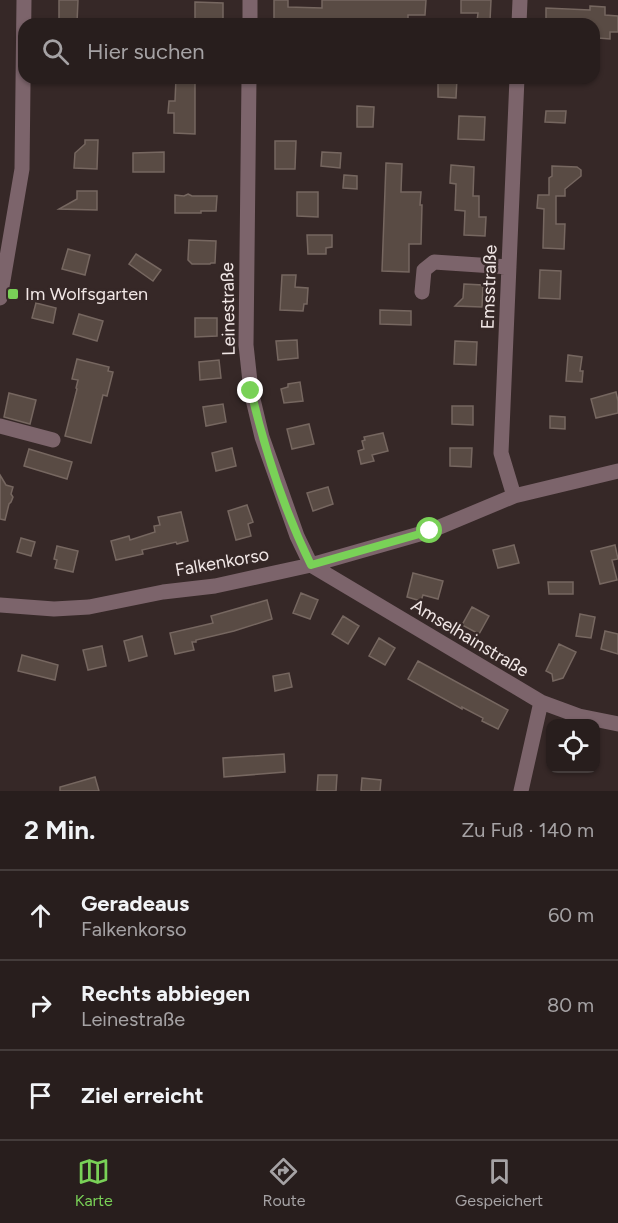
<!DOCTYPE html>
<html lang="de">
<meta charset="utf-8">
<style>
:root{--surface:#281e1d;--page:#302726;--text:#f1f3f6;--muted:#a5a2a4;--line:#443c3b;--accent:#79d157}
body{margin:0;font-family:Figtree,sans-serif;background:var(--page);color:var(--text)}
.controls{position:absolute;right:18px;bottom:18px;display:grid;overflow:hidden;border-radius:12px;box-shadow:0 2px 4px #0004}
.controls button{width:54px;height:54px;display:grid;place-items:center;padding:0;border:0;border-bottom:2px solid var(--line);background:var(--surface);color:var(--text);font:30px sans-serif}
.stop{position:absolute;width:18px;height:18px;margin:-14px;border:4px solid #79d157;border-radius:50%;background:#fff}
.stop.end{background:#79d157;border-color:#fff;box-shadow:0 2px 6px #0008}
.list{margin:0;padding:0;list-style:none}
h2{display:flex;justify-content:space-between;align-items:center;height:78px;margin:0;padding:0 24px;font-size:26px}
h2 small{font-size:20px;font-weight:400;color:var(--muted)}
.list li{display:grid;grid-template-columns:39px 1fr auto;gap:18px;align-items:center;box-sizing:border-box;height:90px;padding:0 24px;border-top:2px solid var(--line)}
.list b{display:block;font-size:22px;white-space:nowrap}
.list p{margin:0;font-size:20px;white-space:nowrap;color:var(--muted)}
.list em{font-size:20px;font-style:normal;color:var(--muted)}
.icon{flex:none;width:33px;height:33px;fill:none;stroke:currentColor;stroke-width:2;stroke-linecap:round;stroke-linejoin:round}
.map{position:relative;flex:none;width:618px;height:791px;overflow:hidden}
.search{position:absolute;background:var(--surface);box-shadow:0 2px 4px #0004;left:18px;right:18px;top:18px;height:66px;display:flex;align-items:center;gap:15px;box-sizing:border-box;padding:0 21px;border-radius:18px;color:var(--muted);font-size:22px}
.sheet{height:348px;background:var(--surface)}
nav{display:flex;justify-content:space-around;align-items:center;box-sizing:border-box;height:84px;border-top:2px solid var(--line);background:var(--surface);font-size:16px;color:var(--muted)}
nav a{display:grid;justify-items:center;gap:3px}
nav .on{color:var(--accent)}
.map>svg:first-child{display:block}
.building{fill:#594b44;stroke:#766760;stroke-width:1.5}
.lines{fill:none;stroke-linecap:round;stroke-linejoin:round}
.minor{stroke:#7c646b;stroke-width:15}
.route{stroke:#79d157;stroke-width:8}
.poi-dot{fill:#79d157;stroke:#362827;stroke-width:2}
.labels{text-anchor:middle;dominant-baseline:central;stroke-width:5;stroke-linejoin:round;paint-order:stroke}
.street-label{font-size:18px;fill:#f1e7e6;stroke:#362827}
.poi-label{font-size:18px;fill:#f1e7e6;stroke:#362827;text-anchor:start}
</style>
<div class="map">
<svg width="618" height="791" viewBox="0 0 618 791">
<rect width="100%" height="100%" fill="#362827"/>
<path class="building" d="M59 0H78L77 23H59Z
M274 0H288V7L322 8V0H426L425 15H408V21L377 20V24H279V21L274 20Z
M461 0H491L490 21H477L478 13H461Z
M195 2 223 3V24H195Z
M590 6 605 7V15L618 16V32H610V39L598 38V32H594V24H546V8L590 10Z
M176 78H195V134L174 133V113H168L169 101H175Z
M438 78H457L456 98 438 97Z
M357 106 374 107 373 127H357Z
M546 111H566L565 123 545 122Z
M459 116 485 117 484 140 458 139Z
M85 140H98L97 169 74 168 75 153 85 144Z
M275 141H296L295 169H275Z
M164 152V172H133V153Z
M322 152 341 153 340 168 321 166Z
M386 163 402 164 401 192H421L420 205H422L421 244H409V272L382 271Z
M451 165 474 167 473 196H479V217H486L485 236 464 235 465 211 455 210 456 184 450 183Z
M552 166 577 167 581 170V176L565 189V196H556V224H565L564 249 543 248 544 209 537 208 538 195H549V178L552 176Z
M344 175 357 176V189L343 188Z
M77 191H97V210L59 209 77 199Z
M297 192H318V217L297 216Z
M188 194 192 196H217L216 211H201V213H175V195L184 196Z
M307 235H332V247L326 248V254H308Z
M189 240 216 241 215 263H211L210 264H192L188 260Z
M68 249 90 255 85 275 62 269Z
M136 254 161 270 153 281 129 264Z
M540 270 561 271 560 299 539 298Z
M282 275H296L295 287 308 288 307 304H304L303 311 280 310Z
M464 284 483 285 482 307 455 306 463 298Z
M36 303 56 308 53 323 32 318Z
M380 310 411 311V325L380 324Z
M79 314 103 321 97 341 73 334Z
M195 318H217V336L195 337Z
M297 340 298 358 278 360 276 341Z
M455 341 477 342 476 365 454 364Z
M568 355 582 357 580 371H583L582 382 566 381Z
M77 359 109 367 108 371 113 372 107 396 103 395 91 443 65 436 77 389 76 388 78 380 72 379Z
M219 360 221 378 200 380 199 362Z
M300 382 303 401 284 403 281 389 288 387V384Z
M616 392 618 401V413L596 418 591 399Z
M9 393 36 400 30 424 4 417Z
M223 404 226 422 206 426 203 407Z
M452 406H473V425L452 424Z
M550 416 565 417V429L550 428Z
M309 424 314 444 292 449 287 429Z
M383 433 388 451 372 455 374 461 361 464 358 451 364 449 362 441 365 440 364 437Z
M232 448 236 466 216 471 212 453Z
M450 448H472L471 467 450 466Z
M29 449 72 462 67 479 24 466Z
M0 475 6 485 13 487 11 494 13 497 11 502 9 504 5 520 0 519Z
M328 487 333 504 313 511 307 493Z
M247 505 253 522 248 524 251 536 236 540 228 511Z
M181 512 188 541 177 544 176 542 142 550 143 554 116 560 111 541 129 536 130 540 155 532 154 526 160 525 158 517Z
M21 538 35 542 31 556 17 552Z
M514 545 519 563 498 568 493 550Z
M615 545 618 559 612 560 617 580 600 584 591 551Z
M57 546 78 551 73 572 55 568 57 560 54 559Z
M413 573 443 581 438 599 423 595 421 601 407 597Z
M548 582H573V594H549Z
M301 593 318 600 310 619 293 613Z
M267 600 272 619 234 631 196 640V642H192L194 650 175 654 170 633 209 624 213 623 211 616Z
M472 607 489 616 479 634 462 625Z
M580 614 595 617 591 638 576 636Z
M343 616 359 626 348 644 332 634Z
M605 631 618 634V654L601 649Z
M142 636 147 656 129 661 124 641Z
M379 638 395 648 385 665 369 656Z
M559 644 576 652 563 678 553 681 552 674 546 671Z
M102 646 106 666 88 670 83 650Z
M22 655 58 665 55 680 18 671Z
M418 661 508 710 498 729 482 721 483 718 462 707V709L408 679Z
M289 673 292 687 275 691 273 676Z
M284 754 285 772 224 777 223 758Z
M318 775H337L336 791H317Z
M95 777 99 791H60V787Z
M362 778 381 780 380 791H361Z"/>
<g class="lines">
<path class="minor" d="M250 24V0
M519 24 520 0
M249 78 246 345 251 391 262 437 297 536 311 565 541 702 579 716 618 724
M422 292 424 270 434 262 509 267
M0 298 22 169 24 0
M0 426 53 440
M514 496 501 453 517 78
M0 605 54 609 89 607 163 592 215 586 311 565 430 531 514 496 618 471
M521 791 541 702"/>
</g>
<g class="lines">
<path class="route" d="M251 391C265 451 284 510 311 565L430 531"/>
</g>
<rect class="poi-dot" x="7" y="288" width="12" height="12" rx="3"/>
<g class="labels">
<g class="street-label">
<text transform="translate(489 287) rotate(-88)">Emsstraße</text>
<text transform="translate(228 309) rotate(-91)">Leinestraße</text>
<text transform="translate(222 562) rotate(-10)">Falkenkorso</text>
<text transform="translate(470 638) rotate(31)">Amselhainstraße</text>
</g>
<g class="poi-label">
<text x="25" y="294">Im Wolfsgarten</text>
</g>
</g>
</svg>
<div class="controls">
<button><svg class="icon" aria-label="locate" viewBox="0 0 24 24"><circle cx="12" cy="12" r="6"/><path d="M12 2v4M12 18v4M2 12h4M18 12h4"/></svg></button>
</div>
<div class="stop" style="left:430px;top:531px"></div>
<div class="stop end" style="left:251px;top:391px"></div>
<div class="search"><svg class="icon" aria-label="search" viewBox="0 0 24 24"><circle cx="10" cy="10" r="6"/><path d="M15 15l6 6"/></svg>Hier suchen</div>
</div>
<section class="sheet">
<h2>2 Min.<small>Zu Fuß · 140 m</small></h2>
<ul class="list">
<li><svg class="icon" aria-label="ahead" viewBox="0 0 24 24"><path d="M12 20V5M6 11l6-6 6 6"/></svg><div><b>Geradeaus</b><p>Falkenkorso</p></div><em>60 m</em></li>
<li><svg class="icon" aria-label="right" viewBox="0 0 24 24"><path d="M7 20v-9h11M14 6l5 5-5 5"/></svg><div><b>Rechts abbiegen</b><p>Leinestraße</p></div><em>80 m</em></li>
<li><svg class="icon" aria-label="arrive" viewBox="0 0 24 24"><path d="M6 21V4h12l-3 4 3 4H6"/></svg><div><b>Ziel erreicht</b></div></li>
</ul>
</section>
<nav>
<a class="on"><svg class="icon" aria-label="map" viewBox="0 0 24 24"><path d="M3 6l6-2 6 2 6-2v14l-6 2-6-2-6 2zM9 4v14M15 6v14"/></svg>Karte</a>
<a><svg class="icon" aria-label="directions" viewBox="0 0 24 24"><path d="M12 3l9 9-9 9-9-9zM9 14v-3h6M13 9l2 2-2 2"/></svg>Route</a>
<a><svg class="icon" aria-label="saved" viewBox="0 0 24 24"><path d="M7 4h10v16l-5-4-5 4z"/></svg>Gespeichert</a>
</nav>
